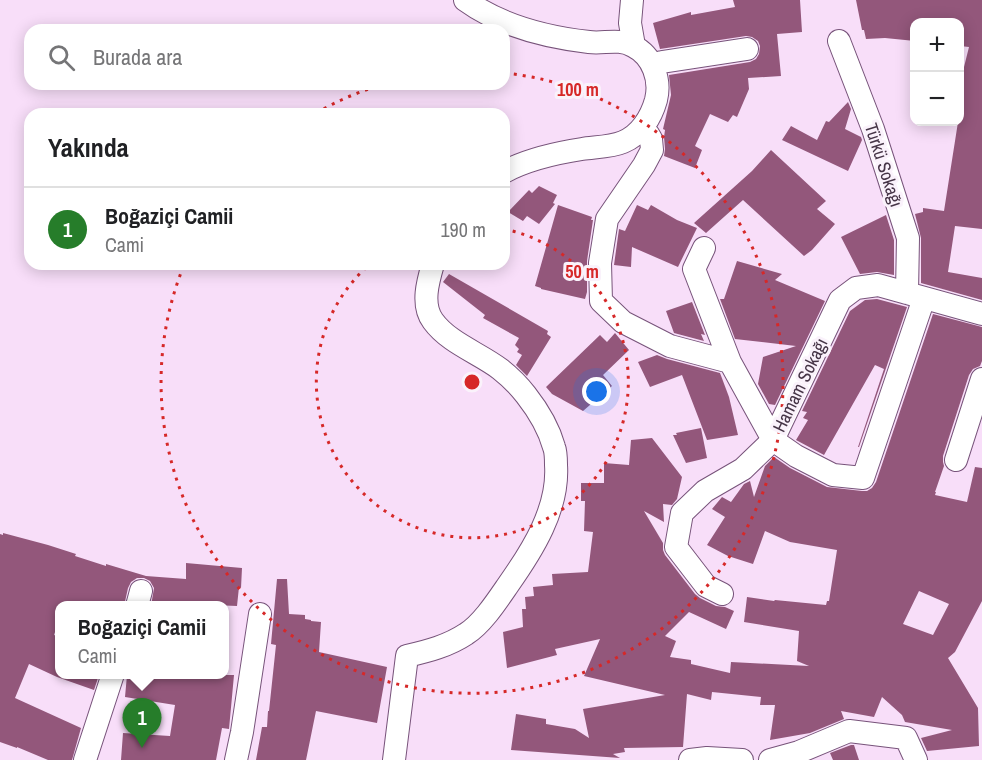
<!DOCTYPE html>
<html lang="tr">
<meta charset="utf-8">
<style>
:root{--surface:#fff;--page:#f2f2f2;--text:#202124;--muted:#757577;--line:#e0e0e0;--accent:#267d2a}
body{margin:0;font-family:"Archivo Narrow",sans-serif;background:var(--page);color:var(--text)}
.controls{position:absolute;right:18px;top:18px;display:grid;overflow:hidden;border-radius:12px;box-shadow:0 3px 15px #0003}
.controls button{width:54px;height:54px;display:grid;place-items:center;padding:0;border:0;border-bottom:2px solid var(--line);background:var(--surface);color:var(--text);font:30px sans-serif}
.you{position:absolute;left:597px;top:392px;width:21px;height:21px;margin:-15px;border:4px solid #fff;border-radius:50%;background:#1a73e8;box-shadow:0 0 0 9px #1a73e833}
.badge{display:grid;place-items:center;width:39px;height:39px;border-radius:50%;background:var(--accent);color:#fff;font-size:20px;font-weight:700}
.pin{position:absolute;translate:-50% -50px;filter:drop-shadow(0 2px 3px #0008)}
.pin::after{content:'';position:absolute;top:32px;width:21px;height:18px;background:inherit;clip-path:polygon(0 0,100% 0,50% 100%)}
.popup{position:absolute;left:55px;top:601px;width:174px;height:78px;box-sizing:border-box;display:grid;place-content:center;border-radius:12px;background:var(--surface);filter:drop-shadow(0 2px 4px #0005);font-size:20px;white-space:nowrap;color:var(--muted)}
.popup b{font-size:22px;color:var(--text)}
.popup::after{content:'';position:absolute;left:50%;top:100%;margin-left:-12px;border:12px solid transparent;border-top-color:var(--surface)}
.list{margin:0;padding:0;list-style:none}
h2{display:flex;justify-content:space-between;align-items:center;height:78px;margin:0;padding:0 24px;font-size:26px}
h2 small{font-size:20px;font-weight:400;color:var(--muted)}
.list li{display:grid;grid-template-columns:39px 1fr auto;gap:18px;align-items:center;box-sizing:border-box;height:84px;padding:0 24px;border-top:2px solid var(--line)}
.list b{display:block;font-size:22px;white-space:nowrap}
.list p{margin:0;font-size:20px;white-space:nowrap;color:var(--muted)}
.list em{font-size:20px;font-style:normal;color:var(--muted)}
.icon{flex:none;width:33px;height:33px;fill:none;stroke:currentColor;stroke-width:2;stroke-linecap:round;stroke-linejoin:round}
.map{position:relative;flex:none;width:982px;height:760px;overflow:hidden}
.search{position:absolute;background:var(--surface);box-shadow:0 3px 15px #0003;left:24px;top:24px;width:486px;height:66px;display:flex;align-items:center;gap:15px;box-sizing:border-box;padding:0 21px;border-radius:18px;color:var(--muted);font-size:22px}
.panel{position:absolute;background:var(--surface);box-shadow:0 3px 15px #0003;left:24px;top:108px;width:486px;height:162px;border-radius:18px}
.map>svg:first-child{display:block}
.building{fill:#93577b;fill-rule:evenodd}
.lines{fill:none;stroke-linecap:round;stroke-linejoin:round}
.street-casing{stroke:#77537a;stroke-width:24}
.street{stroke:#fff;stroke-width:22}
.ring{fill:none;stroke:#d62828;stroke-width:3;stroke-dasharray:3 6}
.labels{text-anchor:middle;dominant-baseline:central;stroke-width:6;stroke-linejoin:round;paint-order:stroke}
.street-label{font-size:18px;fill:#463547;stroke:#faf2fb}
.centre{fill:#d62828;stroke:#faf2fb;stroke-width:3}
.ring-label{font-size:18px;text-anchor:middle;font-weight:bold;fill:#d62828;stroke:#faf2fb;stroke-width:6;stroke-linejoin:round;paint-order:stroke}
</style>
<div class="map">
<svg width="982" height="760" viewBox="0 0 982 760">
<rect width="100%" height="100%" fill="#f8def9"/>
<path class="building" d="M733 0H800L802 32 777 34 781 76 748 78 749 89 737 117 733 115 728 122 710 114 695 146 702 150 695 168 664 156 665 149 664 137 665 130 663 129 671 95 669 75 750 62 756 59 759 54 760 46 758 41 752 37 746 36 660 49 653 23 691 12V15L735 7Z
M856 0H982V229L955 226 948 272 982 278V300L921 283V238L915 214 923 212V208L944 211 958 122H960V105L962 85 960 83 969 47 960 46V22H915V41L885 38 866 39 864 30H862Z
M848 102 851 109 845 129 861 137 862 140 848 171 782 140 791 126 817 140 826 121 829 122Z
M771 150 826 201 817 209 835 224 812 250 804 256 743 200 706 233 694 223 752 171Z
M539 186 557 195 553 203 555 204 539 224 527 216 523 221 508 212 529 190 532 193Z
M558 205 592 217 591 220H593L587 261V292L585 299 541 289V288L535 286Z
M637 205 648 210 651 205 677 220 697 228 678 267 632 247 631 267 614 265 619 229 625 231Z
M886 215 894 240V275L877 272 860 274 841 237Z
M737 261 782 274 775 280 825 301 775 405 769 404 758 384 763 357 796 346 735 339 720 299H724Z
M449 274 548 331 547 334 551 337 527 376 516 365 522 355 517 352 519 349 515 345 519 338 483 318 485 315 443 282Z
M877 299 907 307 859 447H858L884 369 875 365 824 455 796 440 808 420 803 418 807 412 802 411 850 311 865 300Z
M692 302 705 335 701 334 704 341 674 333 666 311Z
M933 314 982 327V361L980 366 973 369 969 375 943 456V462L944 466 935 492H936L935 495 967 502 975 467 982 468V601L955 652 948 658 978 708 979 746 927 751 921 738 952 730 905 722 902 715 882 697 874 717 841 711 844 719 810 733 770 740 775 705H760L761 697 712 692 711 700 687 694 683 747 624 748 625 752 613 754 620 758 511 750 516 714 546 719V724L575 729 589 738 583 709 665 695 584 676 600 639 555 649 557 655 507 668 503 632 523 627 522 609H526L525 597 534 596 533 587 553 585 552 574 588 572 593 532 584 531 585 501H581V483H604V463L629 465 631 440 652 438 682 477 677 499 672 505 663 504 664 522 644 511 663 543V550L665 555 695 594 700 598 716 606 725 607 734 611 726 629 689 612 665 636 676 641 670 657 691 660V664L730 673 731 662 809 666 797 661 799 631 744 622 747 597 774 601 775 600 826 605 827 601H829L837 550 790 542 765 531 753 564 728 556 707 545 725 517 712 509 722 497 731 502 744 484 750 481 754 497 765 466 774 457 790 468 827 487 862 491H867L872 488 876 482ZM919 591 949 604 933 635 903 624Z
M615 333 629 350 603 375 612 386 583 411 552 394 546 387 600 335 607 342Z
M657 355 667 359 720 373 729 397 738 435 707 440 682 375 650 387 638 362Z
M701 428 707 458 686 463 673 435H677L676 433Z
M3 533 48 545 76 554 75 556 106 566V564L146 576 186 579V563L242 568 241 588 239 587 237 606 189 604 188 606H151L154 588 150 581 144 578H137L131 582 128 588 124 606H60V617L54 635 60 637V675H99L94 690 57 677 29 664 15 698 81 728 72 760H48L17 747V748L0 742V534L3 535Z
M277 579H287L289 614 305 615V619L311 620V621L321 622 319 652 387 667 377 723 316 711 306 760H256L262 727H267L268 711H269L276 645 271 644Z
M127 675H234L229 729 222 728 216 760H121L123 733 170 736 175 705 125 697Z
M851 745H854L859 760H833L830 753Z"/>
<g class="lines">
<defs>
<path id="street" d="M465 0C501 26 545 37 589 42 604 44 619 38 633 46 653 56 661 80 656 100 651 118 640 135 623 142 611 147 595 147 582 149 556 153 528 159 504 172
M632 0 630 23 634 46
M839 41 873 129 908 238 907 293
M652 65 662 62 747 49
M640 130 648 134 651 139 652 150 644 165 607 219 600 263 601 301 623 322 670 346 730 362 773 440 796 456 833 475 863 478 924 298
M704 248 694 269 730 362
M956 460 982 379
M722 594 706 586 676 547 682 513 705 491 743 469 773 440 840 300 856 288 878 285 982 314
M137 606 141 591
M85 760 113 674
M236 760 242 732 260 614
M394 760 407 656C428 651 448 646 466 634 482 624 497 601 508 585 532 551 559 509 556 465 556 459 556 452 554 447 549 429 537 409 526 395 519 386 509 376 500 369 479 353 449 343 433 321 421 305 428 281 433 264
M690 760 707 758 742 760
M770 760 799 752 849 731 906 738 916 760"/>
</defs>
<use href="#street" class="street-casing"/>
<use href="#street" class="street"/>
</g>
<g class="ring">
<path d="M504 229A156 156 0 1 1 370 264"/>
<path d="M316 113A311 311 0 0 1 381 85M505 73A311 311 0 1 1 184 265"/>
</g>
<g class="labels">
<g class="street-label">
<text transform="translate(884 165) rotate(72)">Türkü Sokağı</text>
<text transform="translate(800 385) rotate(-64)">Hamam Sokağı</text>
</g>
</g>
<circle cx="472" cy="382" r="9" class="centre"/>
<g class="ring-label">
<text x="578" y="96">100 m</text>
<text x="582" y="278">50 m</text>
</g>
</svg>
<div class="controls">
<button>+</button>
<button>−</button>
</div>
<div class="you"></div>
<div class="pin badge" style="left:142px;top:748px">1</div>
<div class="popup"><b>Boğaziçi Camii</b>Cami</div>
<div class="search"><svg class="icon" aria-label="search" viewBox="0 0 24 24"><circle cx="10" cy="10" r="6"/><path d="M15 15l6 6"/></svg>Burada ara</div>
<section class="panel">
<h2>Yakında<small></small></h2>
<ul class="list">
<li><span class="badge">1</span><div><b>Boğaziçi Camii</b><p>Cami</p></div><em>190 m</em></li>
</ul>
</section>
</div>
